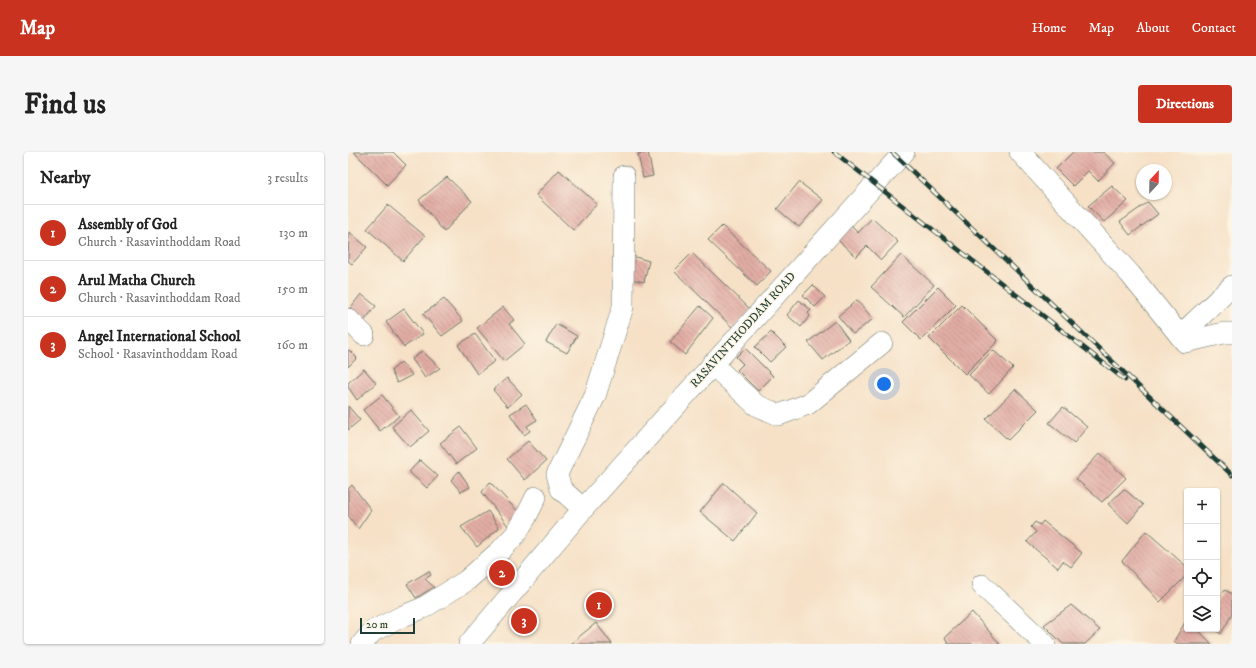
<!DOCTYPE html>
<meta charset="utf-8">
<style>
:root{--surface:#fff;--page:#f6f6f6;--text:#222;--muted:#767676;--line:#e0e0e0;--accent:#c8321e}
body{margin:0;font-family:"IM FELL DW Pica",serif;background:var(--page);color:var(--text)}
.controls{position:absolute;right:12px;bottom:12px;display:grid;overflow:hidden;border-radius:4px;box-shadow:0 1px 3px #0004}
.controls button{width:36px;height:36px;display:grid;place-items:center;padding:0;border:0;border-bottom:1px solid var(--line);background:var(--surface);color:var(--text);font:20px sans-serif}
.compass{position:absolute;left:788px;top:12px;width:36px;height:36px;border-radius:50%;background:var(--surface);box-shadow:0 1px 3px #0004;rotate:22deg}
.scale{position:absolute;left:12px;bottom:10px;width:55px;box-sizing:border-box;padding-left:4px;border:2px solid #1f3d34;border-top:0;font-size:11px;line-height:14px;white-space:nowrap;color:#1f3d34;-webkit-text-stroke:3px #fcf5e5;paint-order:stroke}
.you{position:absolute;left:536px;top:232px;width:14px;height:14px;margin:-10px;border:3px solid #fff;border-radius:50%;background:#1a73e8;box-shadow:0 0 0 6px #1a73e833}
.badge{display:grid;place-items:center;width:26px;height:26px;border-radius:50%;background:var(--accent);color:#fff;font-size:13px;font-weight:700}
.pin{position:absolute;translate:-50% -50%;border:2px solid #fff;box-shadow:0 1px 4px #0006}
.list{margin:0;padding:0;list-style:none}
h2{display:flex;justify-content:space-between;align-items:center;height:52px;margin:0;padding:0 16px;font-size:17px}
h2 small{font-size:13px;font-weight:400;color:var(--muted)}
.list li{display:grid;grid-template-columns:26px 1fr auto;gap:12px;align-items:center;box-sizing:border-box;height:56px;padding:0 16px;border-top:1px solid var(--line)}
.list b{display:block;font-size:15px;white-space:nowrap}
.list p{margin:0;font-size:13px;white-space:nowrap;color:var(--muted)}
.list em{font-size:13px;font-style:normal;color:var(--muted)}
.icon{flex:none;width:22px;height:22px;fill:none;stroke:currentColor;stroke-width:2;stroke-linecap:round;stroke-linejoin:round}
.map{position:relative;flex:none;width:884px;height:492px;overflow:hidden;border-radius:4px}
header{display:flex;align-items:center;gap:24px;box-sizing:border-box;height:56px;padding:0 20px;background:var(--accent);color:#fff}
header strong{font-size:19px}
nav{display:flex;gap:22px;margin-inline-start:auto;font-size:14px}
.intro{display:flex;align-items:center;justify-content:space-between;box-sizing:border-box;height:96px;padding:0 24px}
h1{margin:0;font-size:28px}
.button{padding:10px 18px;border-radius:4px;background:var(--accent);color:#fff;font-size:14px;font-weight:700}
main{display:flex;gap:24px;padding:0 24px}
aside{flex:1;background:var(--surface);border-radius:4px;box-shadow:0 1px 3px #0004}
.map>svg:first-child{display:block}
.building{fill:url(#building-back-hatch)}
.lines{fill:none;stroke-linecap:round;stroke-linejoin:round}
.minor-casing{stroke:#6a7667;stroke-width:22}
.minor{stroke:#fff;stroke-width:21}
.rail-casing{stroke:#1f3d34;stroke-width:4.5}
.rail{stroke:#fcf5e5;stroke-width:3;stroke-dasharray:9;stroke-linecap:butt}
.labels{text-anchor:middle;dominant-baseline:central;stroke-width:3;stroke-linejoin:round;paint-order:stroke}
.street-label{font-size:12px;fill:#1f3d34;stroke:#fcf5e5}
</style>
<header>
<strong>Map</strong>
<nav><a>Home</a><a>Map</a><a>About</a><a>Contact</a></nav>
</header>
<div class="intro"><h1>Find us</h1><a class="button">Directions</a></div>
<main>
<aside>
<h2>Nearby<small>3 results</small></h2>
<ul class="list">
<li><span class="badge">1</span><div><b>Assembly of God</b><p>Church · Rasavinthoddam Road</p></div><em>130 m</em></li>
<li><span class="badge">2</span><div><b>Arul Matha Church</b><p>Church · Rasavinthoddam Road</p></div><em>150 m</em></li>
<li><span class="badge">3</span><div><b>Angel International School</b><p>School · Rasavinthoddam Road</p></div><em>160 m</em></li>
</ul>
</aside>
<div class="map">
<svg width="884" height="492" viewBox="0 0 884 492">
<defs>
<pattern id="building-back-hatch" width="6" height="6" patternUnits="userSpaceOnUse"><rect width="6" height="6" fill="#e2ada5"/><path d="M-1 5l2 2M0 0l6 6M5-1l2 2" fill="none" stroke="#b78e87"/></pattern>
</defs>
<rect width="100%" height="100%" fill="#fcf5e5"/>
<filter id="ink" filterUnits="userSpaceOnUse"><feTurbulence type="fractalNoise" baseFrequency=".025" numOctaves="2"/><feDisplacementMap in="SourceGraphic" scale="8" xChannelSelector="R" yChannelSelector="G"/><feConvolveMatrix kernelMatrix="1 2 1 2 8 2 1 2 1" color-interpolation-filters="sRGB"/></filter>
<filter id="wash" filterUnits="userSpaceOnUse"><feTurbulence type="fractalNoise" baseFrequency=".012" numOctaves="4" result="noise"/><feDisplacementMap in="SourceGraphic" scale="16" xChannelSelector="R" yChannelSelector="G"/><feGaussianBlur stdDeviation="0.9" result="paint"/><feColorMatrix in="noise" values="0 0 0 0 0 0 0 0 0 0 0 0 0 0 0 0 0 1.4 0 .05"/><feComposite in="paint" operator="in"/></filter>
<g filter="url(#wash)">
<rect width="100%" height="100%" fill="#f6e1c7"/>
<g id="blocks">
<path class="building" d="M6 0H45L58 13 39 33Z
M300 0 305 24 295 26 290 2Z
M725 0H755L767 11 750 29 740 19 725 34 708 17Z
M211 18 249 52 225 78 188 43Z
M99 25 124 49 96 80 71 48Z
M451 30 475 48 451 75 429 57Z
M764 34 780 49 756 70 740 54Z
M800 50 810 62 782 83 772 70Z
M40 53 77 84 55 109 19 77Z
M524 66 550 90 533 108 519 94 508 105 490 88 503 74 510 81Z
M374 74 423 119 409 134 360 88Z
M1 80 19 95 4 112 0 109Z
M344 101 403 158 385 176 326 119Z
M553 103 586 133 556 165 523 135Z
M284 104 301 109 296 130 279 126Z
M465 133 477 145 467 155 455 143Z
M590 135 608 153 573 188 555 170Z
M13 142 28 154 13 173 0 159Z
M96 147 115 169 94 184 75 162Z
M451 148 463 158 460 161 462 164 453 175 439 163Z
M509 148 525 167 505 182 490 164Z
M614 153 650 189 617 222 581 186Z
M352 154 365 166 337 203 322 190Z
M155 155 166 168 161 172 177 192 156 209 129 176Z
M56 157 75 182 56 195 38 170Z
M487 169 501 188 475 208 460 190Z
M208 172 229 184 219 201 198 190Z
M423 180 438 195 422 210 407 195Z
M127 182 147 209 129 222 110 193Z
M397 196 425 224 410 239 389 218 395 212 388 205Z
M1 198 9 206 0 215V199Z
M645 198 665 216 641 242 621 223Z
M74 199 92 216 77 226 64 207Z
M53 210 64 223 49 231 43 219Z
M16 217 28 231 9 248 0 235V231Z
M159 226 174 242 160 255 145 238Z
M667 237 690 258 660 288 638 267Z
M34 243 51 264 32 279 15 258Z
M178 252 189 268 179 274 182 279 176 283 162 262Z
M0 254 12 268 0 278Z
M715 255 739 275 726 291 701 271Z
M63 258 81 279 62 295 44 275Z
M113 275 129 296 108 312 92 291Z
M180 289 198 309 177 328 159 307Z
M752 301 778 326 754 350 728 327Z
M72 308 90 324 79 336 61 320Z
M111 319 122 335 113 340 103 328Z
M142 330 177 367 167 383 134 340Z
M376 331 409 361 387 389 352 360Z
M4 333 23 358 10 377 0 363V337Z
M776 337 795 353 780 371 760 352Z
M140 359 151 376 129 395 113 375Z
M695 369 734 401 723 415 715 409 710 416 679 390 688 380 683 375 687 370 692 373Z
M798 379 839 415V423L812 450 774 409Z
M81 419 83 423 77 427 86 435 68 446 59 432Z
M877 438 884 442V462L873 482 866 477H869V448Z
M723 453 752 478 737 492H715L696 473Z
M624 460 652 492H600L597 485Z
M839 467V477H849L864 492H830L826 489Z
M248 471 264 492H222Z"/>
</g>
</g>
<g filter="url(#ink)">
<use href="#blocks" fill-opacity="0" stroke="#6a7667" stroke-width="1"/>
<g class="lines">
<defs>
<path id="minor" d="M672 0 782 122 837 190 876 181H884
M0 167 16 183
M832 184 884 134
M364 212 408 253 431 263 460 252 534 191
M235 357 213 337 209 322 247 244 275 155 276 24
M634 433 697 492
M14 492 25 479 55 464 75 456 118 429 153 398 167 383 177 367 188 345
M121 492 235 357 556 0"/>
</defs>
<use href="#minor" class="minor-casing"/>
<use href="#minor" class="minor"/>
<defs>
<path id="rail" d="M486 0 777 228
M544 0 884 323"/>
</defs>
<use href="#rail" class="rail-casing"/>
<use href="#rail" class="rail"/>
</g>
</g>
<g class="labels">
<g class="street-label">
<text transform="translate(395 178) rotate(-48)">RASAVINTHODDAM ROAD</text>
</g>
</g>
</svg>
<div class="controls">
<button>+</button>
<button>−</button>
<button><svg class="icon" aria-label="locate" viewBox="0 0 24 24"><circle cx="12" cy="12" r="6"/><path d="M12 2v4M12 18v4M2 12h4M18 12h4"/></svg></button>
<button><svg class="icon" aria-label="layers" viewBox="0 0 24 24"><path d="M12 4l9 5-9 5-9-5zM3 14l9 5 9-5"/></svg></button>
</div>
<svg class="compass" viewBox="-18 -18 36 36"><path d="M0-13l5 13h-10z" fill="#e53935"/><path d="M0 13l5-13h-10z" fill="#767676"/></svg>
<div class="scale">20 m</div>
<div class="you"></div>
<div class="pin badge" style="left:251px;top:453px">1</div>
<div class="pin badge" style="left:154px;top:421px">2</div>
<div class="pin badge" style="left:176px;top:469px">3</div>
</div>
</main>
